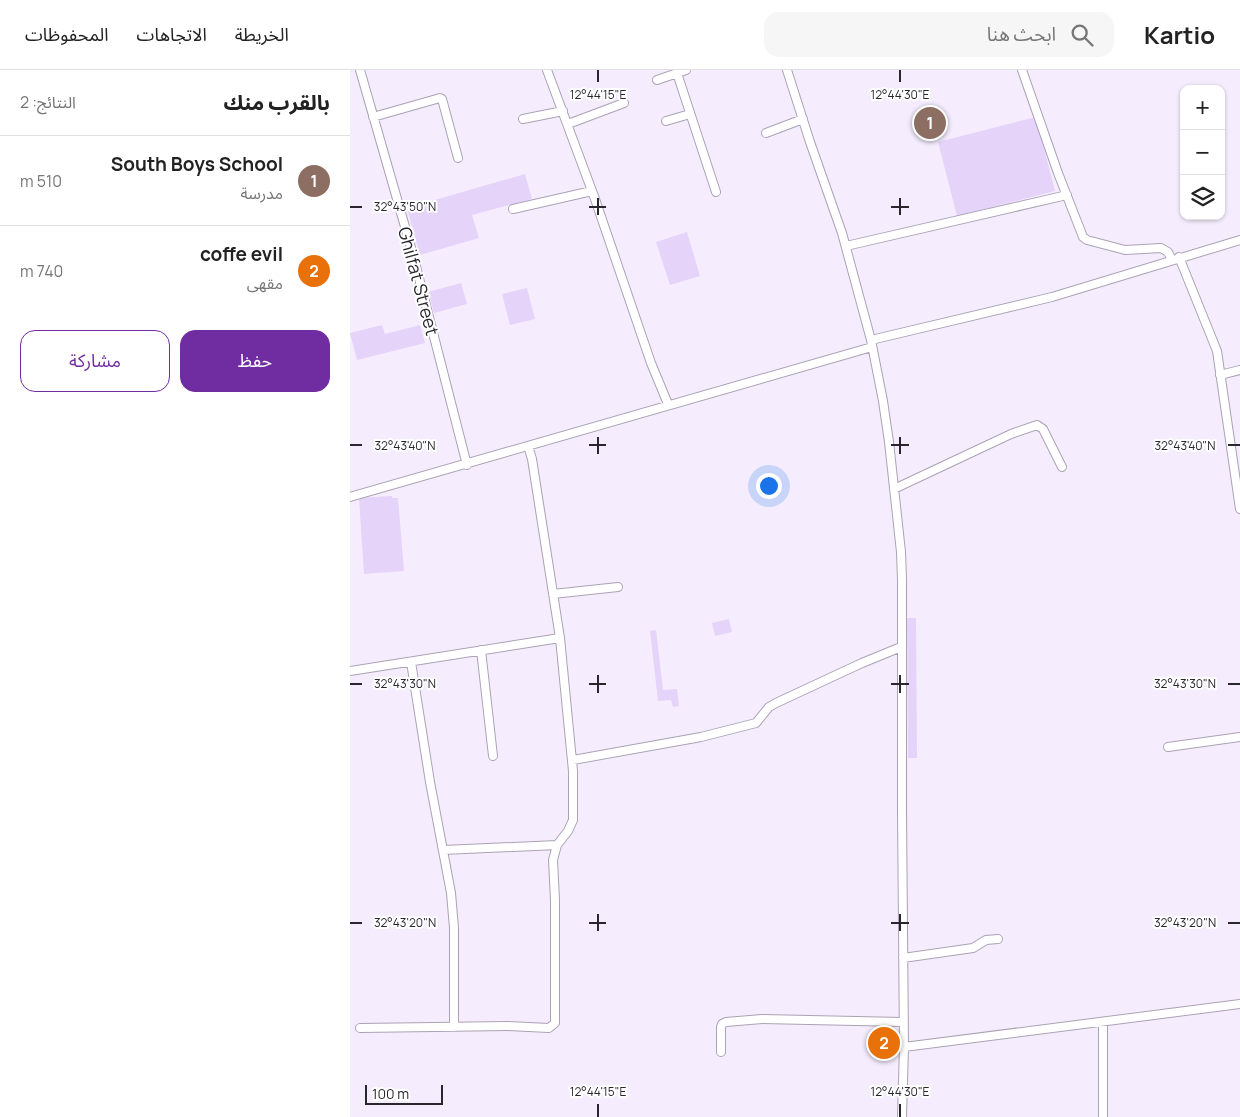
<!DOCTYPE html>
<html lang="ar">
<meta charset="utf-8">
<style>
:root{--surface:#fff;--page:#f6f6f6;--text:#222;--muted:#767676;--line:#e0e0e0;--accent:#702da1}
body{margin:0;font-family:Manrope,"Noto Sans Arabic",sans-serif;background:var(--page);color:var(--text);direction:rtl}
.controls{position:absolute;right:15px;top:15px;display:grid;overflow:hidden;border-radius:10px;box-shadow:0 1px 4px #0004}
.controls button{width:45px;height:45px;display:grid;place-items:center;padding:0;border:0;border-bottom:1px solid var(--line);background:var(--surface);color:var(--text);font:25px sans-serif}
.scale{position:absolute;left:15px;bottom:12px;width:78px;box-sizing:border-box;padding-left:5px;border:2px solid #2a262e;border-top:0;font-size:14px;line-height:18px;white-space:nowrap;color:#2a262e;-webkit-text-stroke:4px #fff;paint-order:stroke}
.you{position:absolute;left:418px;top:415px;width:18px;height:18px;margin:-12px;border:4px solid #fff;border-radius:50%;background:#1a73e8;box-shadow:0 0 0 8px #1a73e833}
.badge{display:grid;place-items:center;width:32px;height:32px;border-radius:50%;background:var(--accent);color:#fff;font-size:16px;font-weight:700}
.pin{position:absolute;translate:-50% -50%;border:2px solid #fff;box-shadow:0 1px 5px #0006}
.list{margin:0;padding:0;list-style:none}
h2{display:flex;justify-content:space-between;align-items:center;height:65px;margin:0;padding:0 20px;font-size:21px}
h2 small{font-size:16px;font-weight:400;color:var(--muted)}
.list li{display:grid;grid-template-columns:32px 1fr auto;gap:15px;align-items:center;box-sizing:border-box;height:90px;padding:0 20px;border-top:1px solid var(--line)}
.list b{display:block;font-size:19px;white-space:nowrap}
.list p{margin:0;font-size:16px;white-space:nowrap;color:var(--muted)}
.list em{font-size:16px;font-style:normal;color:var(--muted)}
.actions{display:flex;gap:10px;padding:15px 20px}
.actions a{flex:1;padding:11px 0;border:1px solid var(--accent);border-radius:15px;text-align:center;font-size:18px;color:var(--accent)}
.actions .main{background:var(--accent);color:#fff}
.icon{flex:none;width:28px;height:28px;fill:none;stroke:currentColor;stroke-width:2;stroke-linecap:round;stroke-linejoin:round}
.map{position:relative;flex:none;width:890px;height:1047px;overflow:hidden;direction:ltr}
header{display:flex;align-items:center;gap:30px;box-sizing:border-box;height:70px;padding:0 25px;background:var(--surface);border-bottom:1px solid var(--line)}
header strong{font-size:24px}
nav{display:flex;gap:28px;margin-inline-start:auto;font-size:18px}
.search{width:350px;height:45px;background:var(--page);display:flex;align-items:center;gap:12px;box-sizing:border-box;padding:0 18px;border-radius:15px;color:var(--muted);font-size:19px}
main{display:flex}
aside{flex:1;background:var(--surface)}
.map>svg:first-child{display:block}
.green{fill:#e5d3f9}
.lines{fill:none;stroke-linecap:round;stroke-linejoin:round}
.minor-casing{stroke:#aba2b5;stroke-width:10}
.minor{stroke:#fff;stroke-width:8}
.ticks{fill:none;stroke:#2a262e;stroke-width:2}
.labels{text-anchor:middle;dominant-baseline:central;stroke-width:4;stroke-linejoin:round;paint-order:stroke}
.street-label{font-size:18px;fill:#2a262e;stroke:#fff}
.ticks-label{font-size:12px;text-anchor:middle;fill:#2a262e;stroke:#fff;stroke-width:4;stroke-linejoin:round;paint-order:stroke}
</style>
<header>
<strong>Kartio</strong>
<div class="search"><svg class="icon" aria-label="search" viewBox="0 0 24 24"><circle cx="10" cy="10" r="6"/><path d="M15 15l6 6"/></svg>ابحث هنا</div>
<nav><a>الخريطة</a><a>الاتجاهات</a><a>المحفوظات</a></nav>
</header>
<main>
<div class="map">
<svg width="890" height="1047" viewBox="0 0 890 1047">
<rect width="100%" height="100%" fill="#f5edfe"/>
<path class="green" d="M686 47 705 121 607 146 588 72Z
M175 104 182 129 122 145 129 168 70 185 57 138Z
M337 162 350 206 320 215 306 172Z
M111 213 117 234 84 243 78 222Z
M177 218 185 249 160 255 152 224Z
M32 255 35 264 70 255 75 273 7 290 0 263Z
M42 426V428H48L54 501 14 504 9 428Z
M557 548H566L567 688H558Z
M379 549 382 562 365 566 362 553Z
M306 560 313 620 327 619 329 636 323 637 321 630 308 631 300 561Z"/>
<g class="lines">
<defs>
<path id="minor" d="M10 0 62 181 117 395
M197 0 245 129 301 293 318 334
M437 0 460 72 492 163 521 270 533 331 539 372 551 482 552 510V741L554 977 552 1047
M672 0 708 103 733 167 737 170 775 180 811 178 818 182 822 190
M327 3 366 122
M307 10 336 0
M23 47 90 28 92 29 108 88
M173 49 213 41
M316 51 340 44
M218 54 274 33
M416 63 453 49
M163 139 242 121
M496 176 717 125
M829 187 867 281 890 439
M521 270 702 227 890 170
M870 305 890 300
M544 419 661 364 687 355 693 359 712 397
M0 427 522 277
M203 524 268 517
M131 580 143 686
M61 592 80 712 101 823 104 858V957
M0 601 210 568
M818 677 890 667
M223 690 351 667 406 653 419 637 426 633 512 593 551 577
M93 780 207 775
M553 888 623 878 636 870 648 869
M10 958 158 956 199 958 205 953V830L203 790 207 775 218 761 223 750V701L210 568 182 389 178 376
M554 977 890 934
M371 982V957L372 954 376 952 412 949 553 952
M753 1047V952"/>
</defs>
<use href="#minor" class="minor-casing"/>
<use href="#minor" class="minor"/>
</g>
<path class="ticks" d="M248 0V12M550 0V12M248 128V145M550 128V145M0 137H12M239 137H256M541 137H559M248 367V384M550 367V384M0 375H12M239 375H256M541 375H559M878 375H890M248 605V623M550 605V623M0 614H12M239 614H256M541 614H559M878 614H890M248 844V861M550 844V861M0 853H12M239 853H256M541 853H559M878 853H890M248 1034V1047M550 1034V1047"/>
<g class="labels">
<g class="street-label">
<text transform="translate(69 211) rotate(75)">Ghilfat Street</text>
</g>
</g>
<g class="ticks-label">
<text x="248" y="29">12°44'15"E</text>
<text x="550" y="29">12°44'30"E</text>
<text x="55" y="141">32°43'50"N</text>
<text x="55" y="380">32°43'40"N</text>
<text x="835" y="380">32°43'40"N</text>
<text x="55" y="618">32°43'30"N</text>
<text x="835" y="618">32°43'30"N</text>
<text x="55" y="857">32°43'20"N</text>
<text x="835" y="857">32°43'20"N</text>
<text x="248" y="1026">12°44'15"E</text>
<text x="550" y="1026">12°44'30"E</text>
</g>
</svg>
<div class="controls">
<button>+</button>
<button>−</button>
<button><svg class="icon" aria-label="layers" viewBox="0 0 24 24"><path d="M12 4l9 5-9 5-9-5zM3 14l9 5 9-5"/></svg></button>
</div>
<div class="scale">100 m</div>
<div class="you"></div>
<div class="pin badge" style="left:580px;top:53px;background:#8d6e63">1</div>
<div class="pin badge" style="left:534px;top:973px;background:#e8710a">2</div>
</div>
<aside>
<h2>بالقرب منك<small>النتائج: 2</small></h2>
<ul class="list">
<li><span class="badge" style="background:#8d6e63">1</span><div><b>South Boys School</b><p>مدرسة</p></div><em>510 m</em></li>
<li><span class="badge" style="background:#e8710a">2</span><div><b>coffe evil</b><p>مقهى</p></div><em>740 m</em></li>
</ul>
<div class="actions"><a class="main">حفظ</a><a>مشاركة</a></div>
</aside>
</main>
